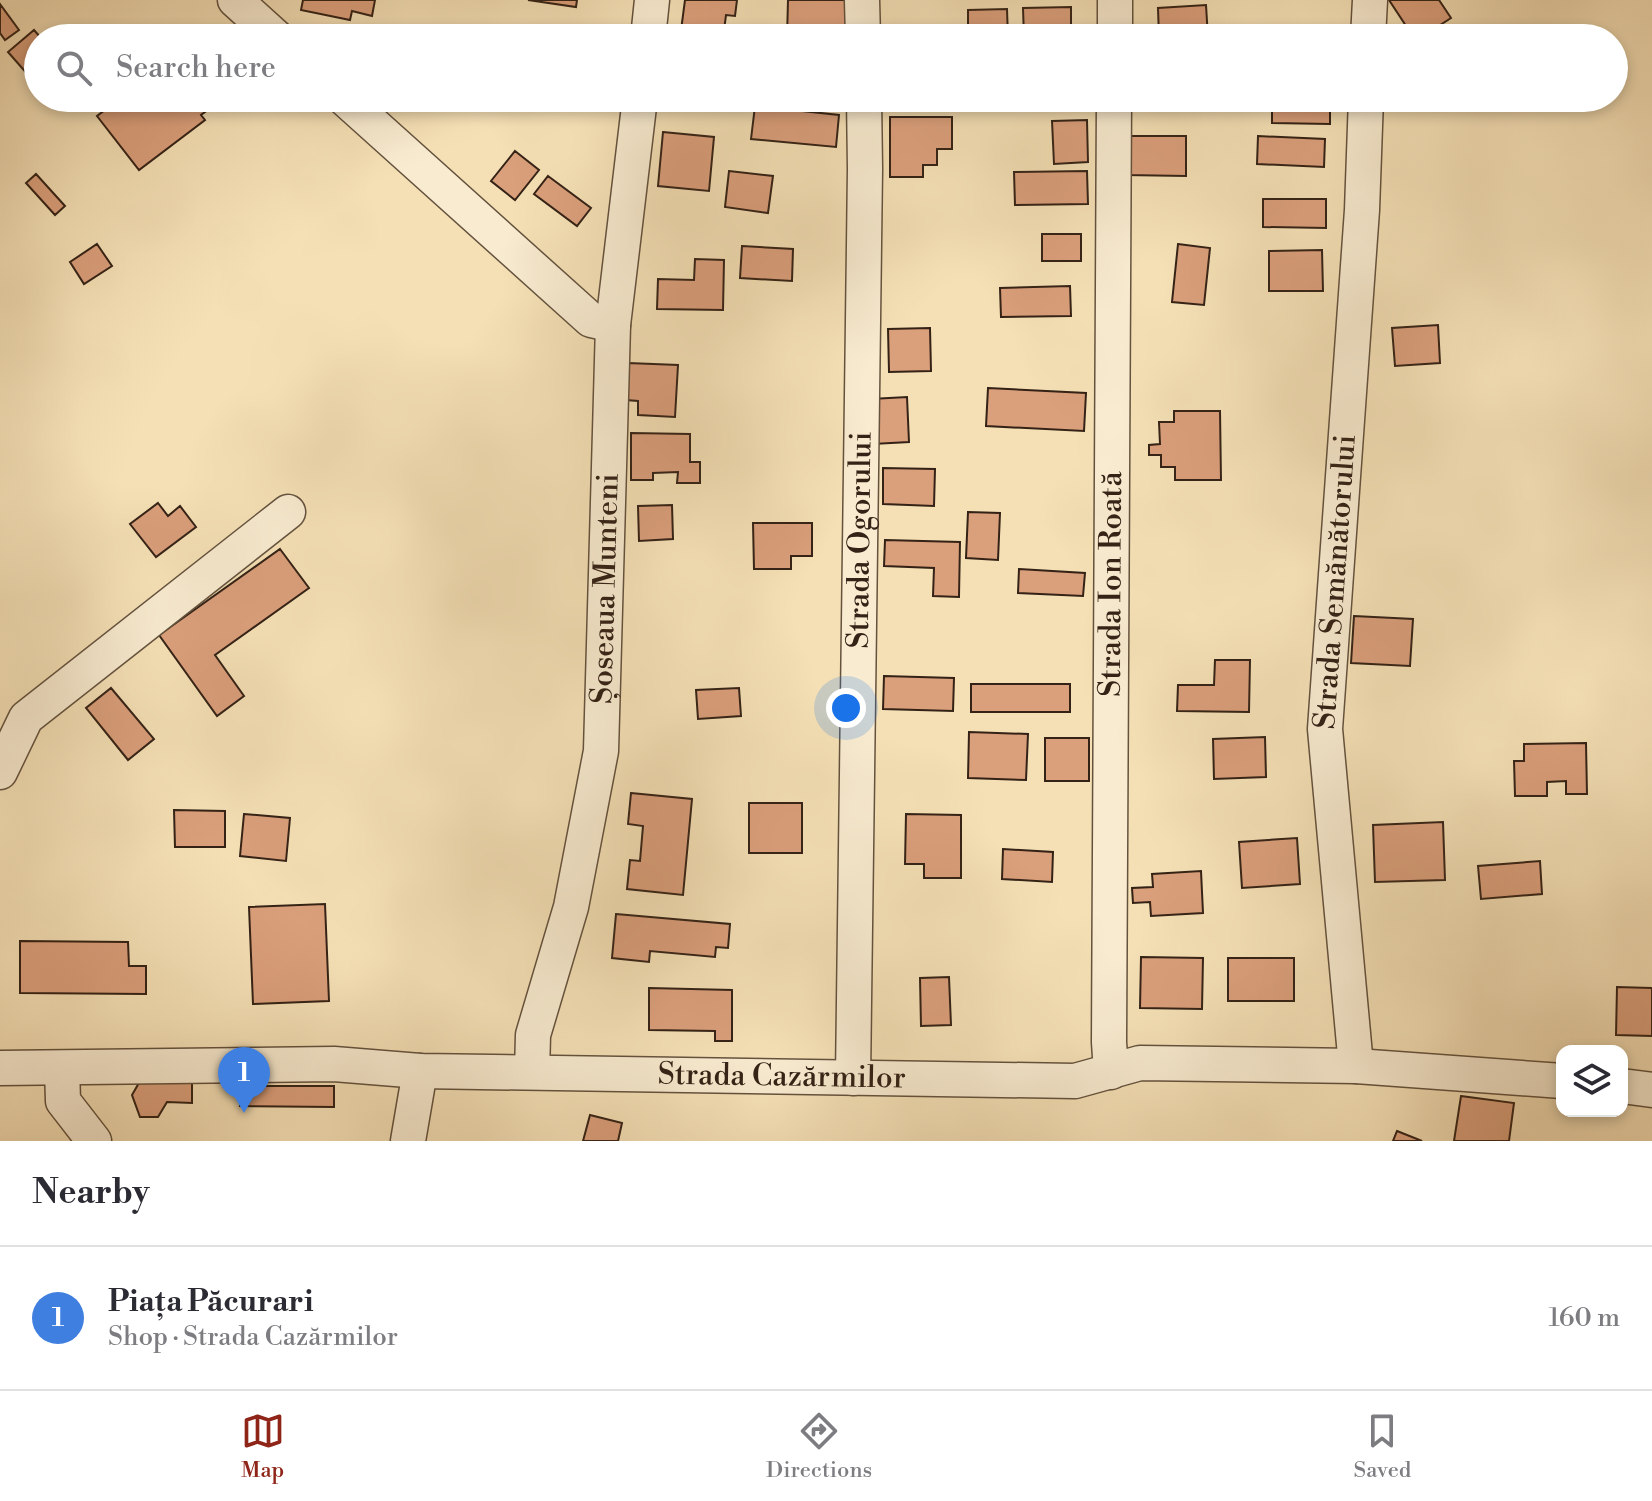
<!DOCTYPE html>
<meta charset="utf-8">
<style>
:root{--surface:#fff;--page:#f2f2f3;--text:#2b2b33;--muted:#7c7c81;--line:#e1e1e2;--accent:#8f2418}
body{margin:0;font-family:"Libre Bodoni",serif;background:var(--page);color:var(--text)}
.controls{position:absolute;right:24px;bottom:24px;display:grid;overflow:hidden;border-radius:16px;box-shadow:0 4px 12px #0003}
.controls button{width:72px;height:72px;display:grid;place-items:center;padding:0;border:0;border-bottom:2px solid var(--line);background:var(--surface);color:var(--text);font:40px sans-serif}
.you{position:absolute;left:846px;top:708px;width:28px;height:28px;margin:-20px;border:6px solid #fff;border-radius:50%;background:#1a73e8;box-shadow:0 0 0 12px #1a73e833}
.badge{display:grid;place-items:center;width:52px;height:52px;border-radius:50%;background:var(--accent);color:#fff;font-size:26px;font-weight:700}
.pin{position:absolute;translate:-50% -66px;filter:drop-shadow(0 2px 4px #0008)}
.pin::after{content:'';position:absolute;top:42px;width:28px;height:24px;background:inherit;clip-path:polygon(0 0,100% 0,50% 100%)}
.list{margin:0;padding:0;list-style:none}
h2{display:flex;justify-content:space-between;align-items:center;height:104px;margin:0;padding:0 32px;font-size:34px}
h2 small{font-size:26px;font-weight:400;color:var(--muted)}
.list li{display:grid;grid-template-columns:52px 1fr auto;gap:24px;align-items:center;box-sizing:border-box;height:144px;padding:0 32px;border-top:2px solid var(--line)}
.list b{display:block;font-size:30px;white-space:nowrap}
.list p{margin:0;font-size:26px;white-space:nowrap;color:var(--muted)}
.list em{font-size:26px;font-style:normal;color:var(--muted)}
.icon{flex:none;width:44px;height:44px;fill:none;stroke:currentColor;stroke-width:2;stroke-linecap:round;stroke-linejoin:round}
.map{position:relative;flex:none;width:1652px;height:1141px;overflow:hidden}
.search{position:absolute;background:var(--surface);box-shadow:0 4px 12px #0003;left:24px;right:24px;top:24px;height:88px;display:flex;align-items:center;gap:20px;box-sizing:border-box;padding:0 28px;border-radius:44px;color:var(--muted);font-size:30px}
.sheet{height:248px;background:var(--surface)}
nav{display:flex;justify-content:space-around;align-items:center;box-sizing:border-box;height:112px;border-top:2px solid var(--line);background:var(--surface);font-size:22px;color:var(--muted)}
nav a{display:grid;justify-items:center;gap:4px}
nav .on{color:var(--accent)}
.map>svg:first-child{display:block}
.building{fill:#da9f7b;stroke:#342216;stroke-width:2}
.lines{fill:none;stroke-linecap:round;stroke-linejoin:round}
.minor-casing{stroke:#64523e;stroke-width:37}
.minor{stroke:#f8ebd0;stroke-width:34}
.labels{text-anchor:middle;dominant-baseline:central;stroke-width:6;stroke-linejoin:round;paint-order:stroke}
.street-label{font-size:30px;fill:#342216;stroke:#f8ebd0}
</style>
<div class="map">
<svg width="1652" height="1141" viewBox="0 0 1652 1141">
<rect width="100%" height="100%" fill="#f5e0b6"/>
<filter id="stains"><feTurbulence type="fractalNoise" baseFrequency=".0025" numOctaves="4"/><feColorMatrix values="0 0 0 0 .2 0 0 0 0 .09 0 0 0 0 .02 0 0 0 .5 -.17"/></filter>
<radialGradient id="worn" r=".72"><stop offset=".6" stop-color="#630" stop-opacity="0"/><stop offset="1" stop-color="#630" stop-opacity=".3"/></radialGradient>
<path class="building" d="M303 0H375L372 16 352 11 350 20 301 10Z
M528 0H577L576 7Z
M685 0H737L735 16 726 15 723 38H680Z
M788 0H850L849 38H787Z
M1389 0H1439L1451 18 1420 38H1414Z
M0 4 19 30 5 40 0 33Z
M1206 5 1208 38H1159L1158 8Z
M1071 7V38H1024L1023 8Z
M1007 9 1008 38H968V10Z
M1272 26 1322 27V38H1272Z
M386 28 428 37V38H384Z
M34 30 41 38H38V69L29 76 8 52Z
M121 98H224L201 115 205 120 139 170 97 116Z
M436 98H477L475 109 435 103Z
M894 98H953V104L894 103Z
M1008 98H1075V100H1008Z
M1272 98H1330V124L1272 123Z
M755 106 839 115 836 147 751 139Z
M890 117H952V149H937V165H923V177H890Z
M1087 120 1088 162 1054 164 1052 121Z
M663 132 714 137 709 191 658 186Z
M1126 136H1186V176L1125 175Z
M1258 136 1325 139 1324 167 1257 164Z
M515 151 539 170 515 200 491 181Z
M729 171 773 176 768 213 725 207Z
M1087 171 1088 204 1015 205 1014 172Z
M36 174 65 206 55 215 26 183Z
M548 176 591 208 577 226 534 194Z
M1263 199H1326V228L1263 227Z
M1042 234H1081V261H1042Z
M97 244 112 266 84 284 70 262Z
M1178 244 1210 248 1204 305 1172 302Z
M742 246 793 249 792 281 740 278Z
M1322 250 1323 291H1269V251Z
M695 259 724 260 723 310 657 309 658 279 694 280Z
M1070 286 1071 316 1001 317 1000 288Z
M1438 325 1440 363 1395 366 1392 328Z
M930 328 931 371 889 372 888 329Z
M628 363 678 365 675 417 638 415V401L626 400Z
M988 388 1086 393 1084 431 986 426Z
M907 397 909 442 873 444 871 399Z
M1174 411H1220L1221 480H1175V467H1161V455H1149V445L1160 444 1159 422H1174Z
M631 433 690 434V462H700V483H677L678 472 653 473V480H631Z
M883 468 935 469 934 506 883 504Z
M158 503 168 516 180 506 196 527 156 557 130 524Z
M672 505 673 539 639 541 638 506Z
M968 512 1000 513 998 560 966 558Z
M753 523H812V556H791V569H754Z
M885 540 960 542 959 597 933 596 934 568 884 566Z
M280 549 309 588 215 655 244 696 217 716 159 635Z
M1019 569 1085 573 1083 596 1018 593Z
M1354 616 1413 619 1410 666 1351 663Z
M1215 660H1250L1249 712 1177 711 1178 685H1214Z
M884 676 954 678 953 711 883 709Z
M971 684H1070V712H971Z
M111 688 154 739 128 760 86 708Z
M739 688 741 716 698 719 696 690Z
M969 732 1028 734 1026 780 968 778Z
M1265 737 1266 777 1214 779 1213 739Z
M1045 738H1089V781H1045Z
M1586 743 1587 794H1566V781L1547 782V796H1515L1514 761H1524V744Z
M631 793 692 799 683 895 627 889 630 860 640 861 643 826 628 824Z
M749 803H802V853H749Z
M174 810 225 811V847H175Z
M244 814 290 818 286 861 240 856Z
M906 814 961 815V878H924V864H905Z
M1443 822 1445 880 1375 882 1373 825Z
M1297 838 1300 884 1242 888 1239 842Z
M1003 849 1053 852 1052 882 1002 879Z
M1540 861 1542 894 1481 899 1478 866Z
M1201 871 1203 913 1151 916 1150 902 1133 903 1132 888 1153 887 1152 874Z
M325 904 329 1001 253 1004 249 907Z
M616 914 730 924 728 948 716 947 715 957 650 951 649 962 612 958Z
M20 941 128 942 129 966H146V994L20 993Z
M1141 957 1203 958 1202 1009 1140 1008Z
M1228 958H1294V1001H1228Z
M949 977 951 1025 921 1026 920 978Z
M1617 987 1652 988V1036L1616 1035Z
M649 988 732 990V1041H715V1031L649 1030Z
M140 1081H192V1103L167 1102 158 1117H140L132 1095Z
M240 1086H334V1107L240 1106Z
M1461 1096 1514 1103 1509 1141H1454Z
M590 1115 622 1123 618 1141H583Z
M1397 1131 1422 1141H1393Z"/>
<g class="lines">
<defs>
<g id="minor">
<path d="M235 0 277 38"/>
<path d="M862 0 863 38"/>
<path d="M648 38 652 0"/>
<path d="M1115 38V0"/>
<path d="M1368 38 1370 0"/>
<path d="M344 98 591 320 613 325"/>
<path d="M0 772 26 718 288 512"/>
<path id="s1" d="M1356 1066 1325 729 1362 210 1366 98"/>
<path id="s2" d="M0 1068 334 1064 420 1071 1075 1081 1140 1063 1356 1066 1562 1081"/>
<path d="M62 1068 63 1101 94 1141"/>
<path id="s3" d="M532 1072 533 1035 571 907 601 751 613 325 640 98"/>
<path id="s4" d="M1111 1072 1109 1042 1114 98"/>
<path id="s5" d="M853 1078 865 169 864 98"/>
<path d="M1622 1086 1652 1090"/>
<path d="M408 1141 420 1071"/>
</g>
</defs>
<use href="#minor" class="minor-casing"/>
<use href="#minor" class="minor"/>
</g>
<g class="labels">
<g class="street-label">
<text stroke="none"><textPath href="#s5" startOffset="538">Strada Ogorului</textPath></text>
<text stroke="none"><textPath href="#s1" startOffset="486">Strada Semănătorului</textPath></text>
<text stroke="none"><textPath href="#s4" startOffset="488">Strada Ion Roată</textPath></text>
<text stroke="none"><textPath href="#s3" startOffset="492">Șoseaua Munteni</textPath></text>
<text stroke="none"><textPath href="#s2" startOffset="782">Strada Cazărmilor</textPath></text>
</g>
</g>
<rect width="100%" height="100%" filter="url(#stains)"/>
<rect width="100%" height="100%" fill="url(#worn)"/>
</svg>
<div class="controls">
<button><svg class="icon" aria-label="layers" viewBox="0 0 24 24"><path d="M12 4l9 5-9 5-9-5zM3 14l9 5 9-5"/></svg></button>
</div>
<div class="you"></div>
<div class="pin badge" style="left:244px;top:1113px;background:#3f7fe0">1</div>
<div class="search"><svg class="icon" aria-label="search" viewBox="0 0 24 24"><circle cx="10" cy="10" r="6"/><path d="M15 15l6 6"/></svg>Search here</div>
</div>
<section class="sheet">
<h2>Nearby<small></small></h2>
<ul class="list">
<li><span class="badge" style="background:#3f7fe0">1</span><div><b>Piața Păcurari</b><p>Shop · Strada Cazărmilor</p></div><em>160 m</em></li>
</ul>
</section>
<nav>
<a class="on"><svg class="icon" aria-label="map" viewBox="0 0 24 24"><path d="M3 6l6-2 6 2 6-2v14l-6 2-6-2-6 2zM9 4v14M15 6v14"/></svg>Map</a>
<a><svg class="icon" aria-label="directions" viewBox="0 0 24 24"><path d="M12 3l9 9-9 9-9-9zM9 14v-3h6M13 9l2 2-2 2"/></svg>Directions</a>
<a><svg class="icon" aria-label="saved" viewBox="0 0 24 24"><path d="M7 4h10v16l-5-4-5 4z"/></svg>Saved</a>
</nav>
